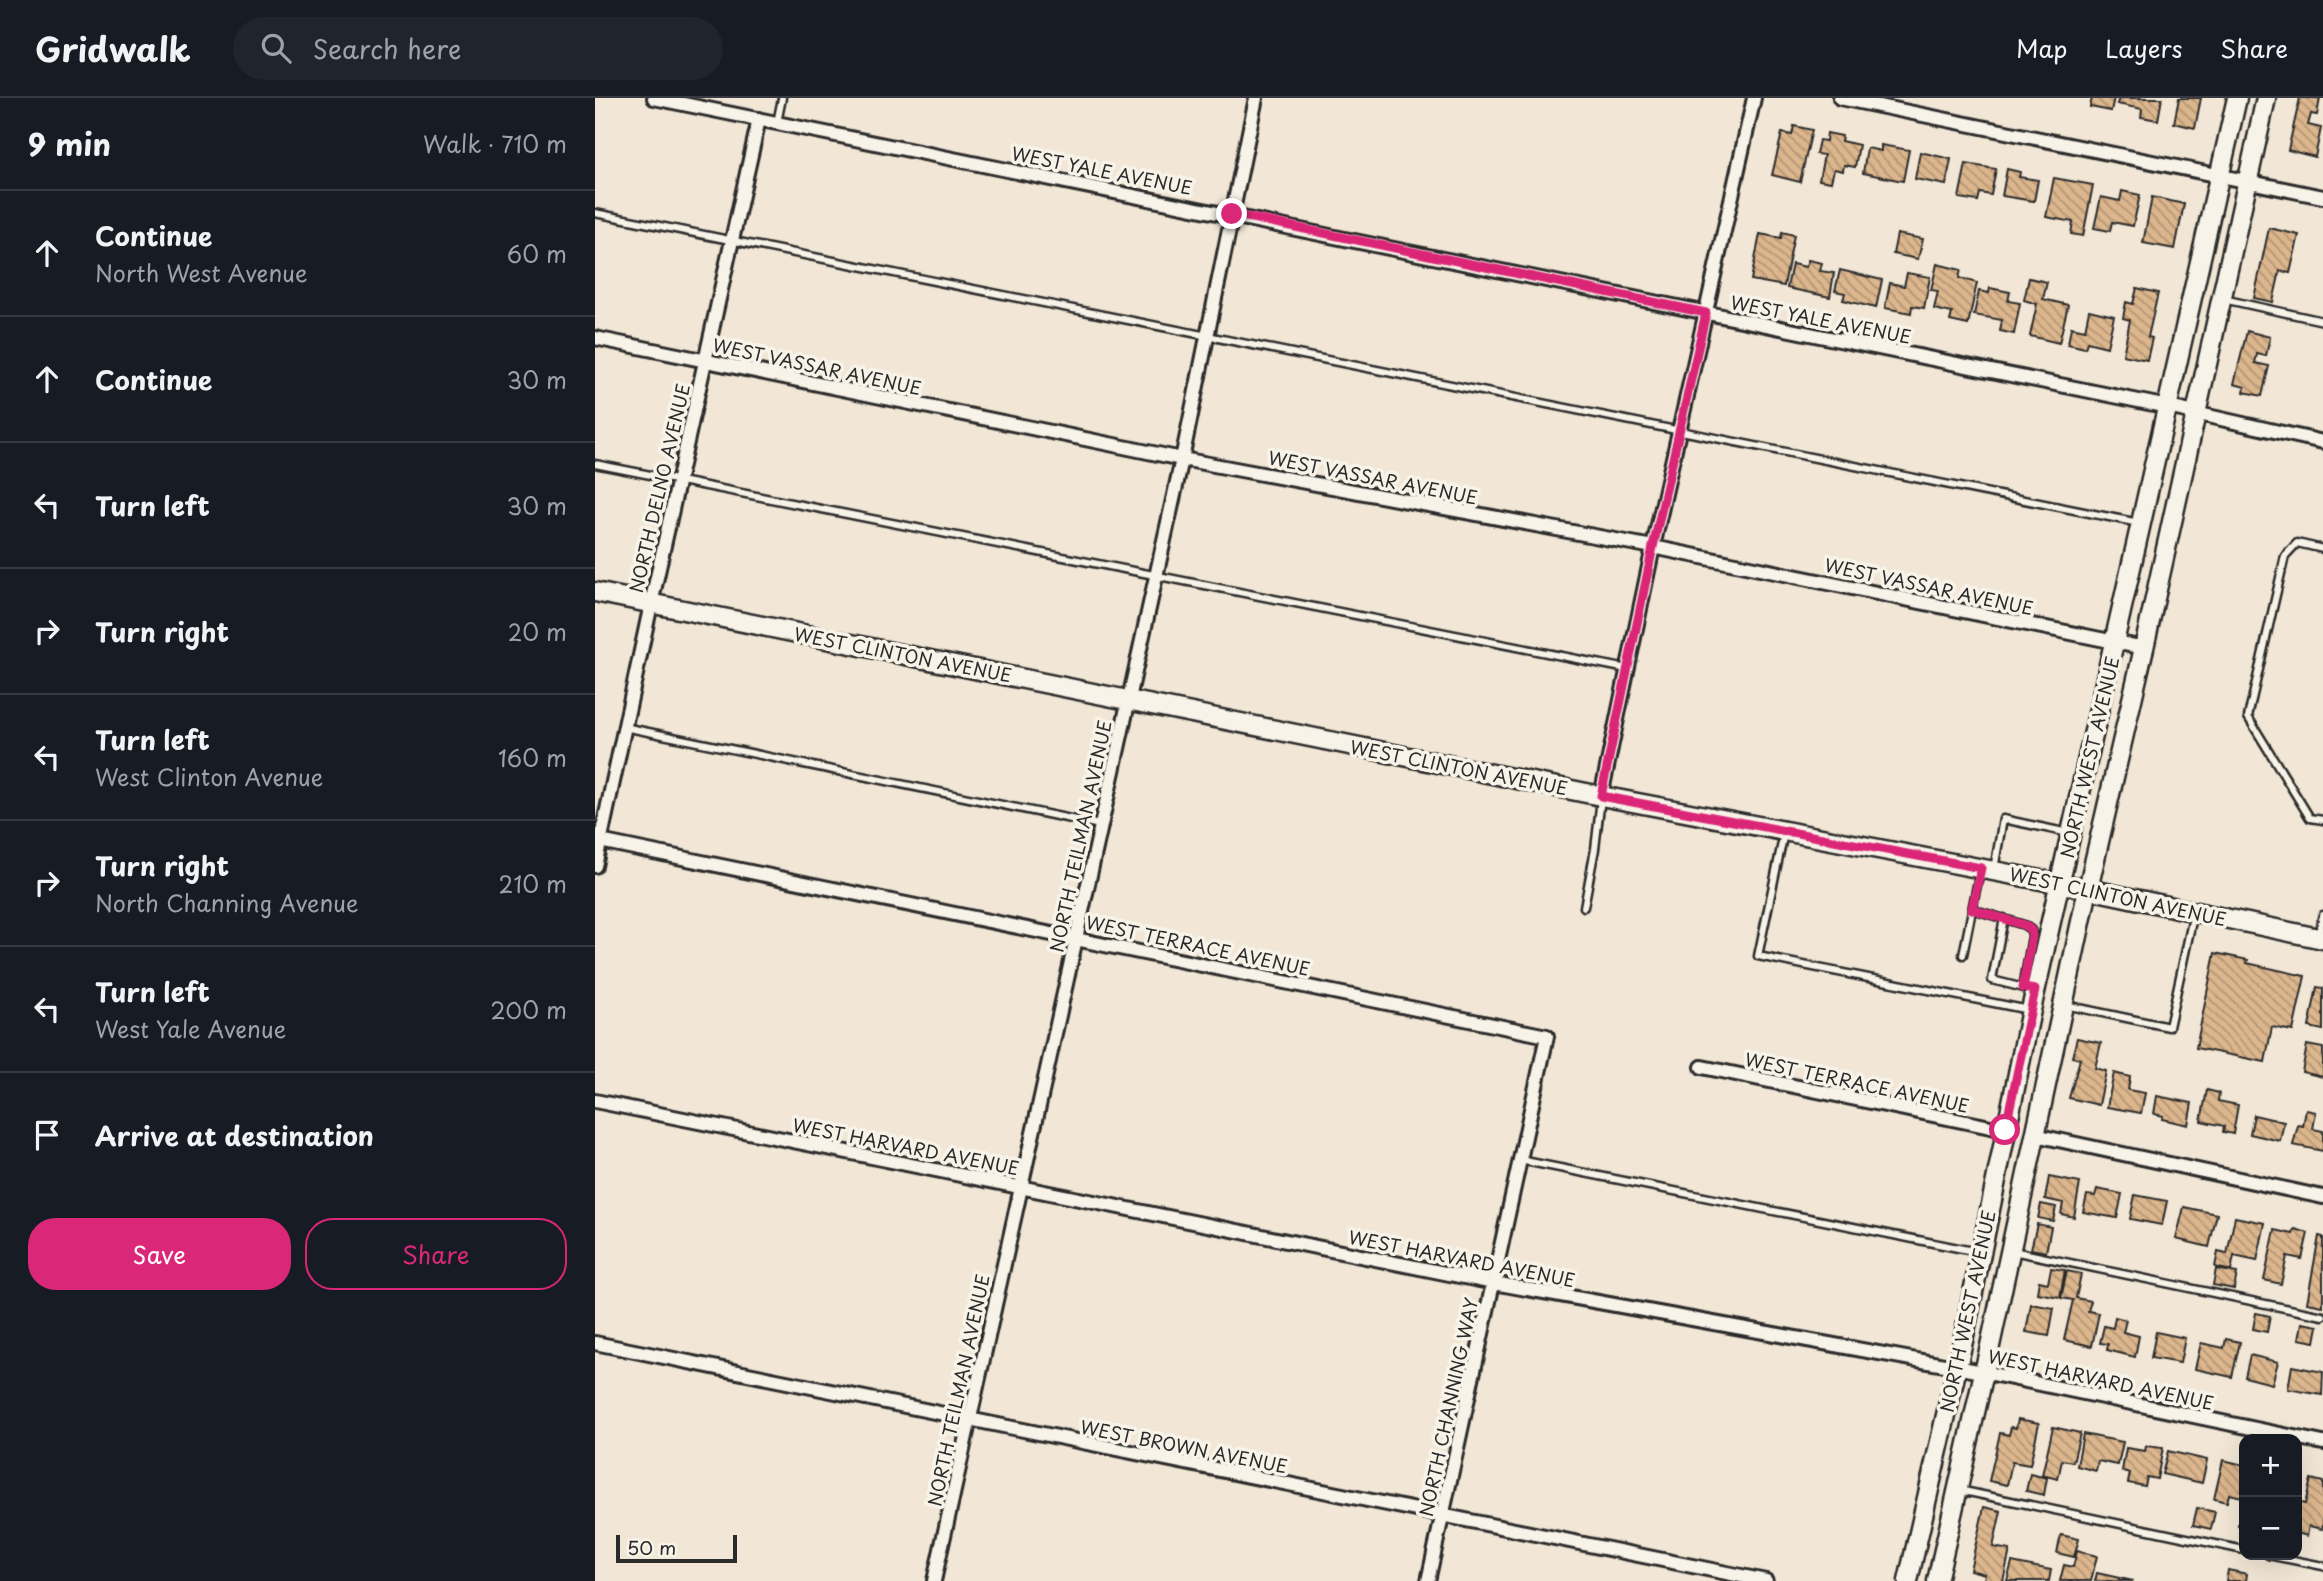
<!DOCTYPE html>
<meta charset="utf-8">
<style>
:root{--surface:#171b24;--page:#20242c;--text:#f1f3f6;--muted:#9ea1a6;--line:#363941;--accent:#db2777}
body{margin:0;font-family:"Playpen Sans",sans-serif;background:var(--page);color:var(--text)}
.controls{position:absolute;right:21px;bottom:21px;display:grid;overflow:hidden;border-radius:14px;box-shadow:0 7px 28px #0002}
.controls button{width:63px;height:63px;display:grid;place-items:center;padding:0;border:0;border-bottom:2px solid var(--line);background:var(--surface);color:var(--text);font:35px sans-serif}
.scale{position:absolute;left:21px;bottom:18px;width:121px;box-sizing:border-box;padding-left:7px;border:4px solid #2b2b2b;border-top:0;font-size:19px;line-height:24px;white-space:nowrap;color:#2b2b2b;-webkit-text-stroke:5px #f7f3e8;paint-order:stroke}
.stop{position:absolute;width:21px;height:21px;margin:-16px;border:5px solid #db2777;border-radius:50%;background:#fff}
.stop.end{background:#db2777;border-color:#fff;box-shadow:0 2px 7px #0008}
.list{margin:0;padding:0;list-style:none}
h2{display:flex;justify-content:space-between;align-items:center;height:91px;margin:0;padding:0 28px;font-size:30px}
h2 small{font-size:23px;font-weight:400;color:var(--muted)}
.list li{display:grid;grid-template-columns:46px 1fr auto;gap:21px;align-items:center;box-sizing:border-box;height:126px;padding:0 28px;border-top:2px solid var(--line)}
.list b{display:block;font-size:26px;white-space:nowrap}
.list p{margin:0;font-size:23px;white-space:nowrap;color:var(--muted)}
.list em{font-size:23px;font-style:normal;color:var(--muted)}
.actions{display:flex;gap:14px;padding:21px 28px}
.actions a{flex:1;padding:16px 0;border:2px solid var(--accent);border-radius:28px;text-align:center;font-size:24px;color:var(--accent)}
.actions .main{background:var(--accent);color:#fff}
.icon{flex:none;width:38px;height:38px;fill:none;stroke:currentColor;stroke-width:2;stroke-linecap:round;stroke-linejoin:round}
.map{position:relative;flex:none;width:1728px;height:1483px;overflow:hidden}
header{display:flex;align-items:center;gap:42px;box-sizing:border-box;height:98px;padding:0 35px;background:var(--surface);border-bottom:2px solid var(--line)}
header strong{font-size:33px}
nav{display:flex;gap:38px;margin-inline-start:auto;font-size:24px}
.search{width:490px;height:63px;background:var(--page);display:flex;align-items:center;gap:18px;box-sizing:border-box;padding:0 24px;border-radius:38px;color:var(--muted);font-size:26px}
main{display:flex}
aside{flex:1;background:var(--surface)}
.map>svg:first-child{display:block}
.building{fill:url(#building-back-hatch);stroke:#2b2b2b;stroke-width:2}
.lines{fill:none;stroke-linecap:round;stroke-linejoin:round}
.lane-casing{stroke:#2b2b2b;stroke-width:11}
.street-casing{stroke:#2b2b2b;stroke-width:18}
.secondary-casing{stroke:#2b2b2b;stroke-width:23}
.lane{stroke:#f7f3e8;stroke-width:6}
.street{stroke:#f7f3e8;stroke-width:12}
.secondary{stroke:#f7f3e8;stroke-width:18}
.route{stroke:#db2777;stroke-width:9}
.labels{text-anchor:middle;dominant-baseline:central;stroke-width:7;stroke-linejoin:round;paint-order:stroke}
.street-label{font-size:18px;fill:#2b2b2b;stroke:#f7f3e8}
</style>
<header>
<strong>Gridwalk</strong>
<div class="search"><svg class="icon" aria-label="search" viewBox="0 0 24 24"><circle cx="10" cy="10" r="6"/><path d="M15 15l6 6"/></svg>Search here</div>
<nav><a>Map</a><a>Layers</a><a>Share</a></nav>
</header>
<main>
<aside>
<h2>9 min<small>Walk · 710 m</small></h2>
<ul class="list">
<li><svg class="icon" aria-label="ahead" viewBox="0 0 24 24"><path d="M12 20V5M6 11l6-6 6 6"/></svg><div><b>Continue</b><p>North West Avenue</p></div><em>60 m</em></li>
<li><svg class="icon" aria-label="ahead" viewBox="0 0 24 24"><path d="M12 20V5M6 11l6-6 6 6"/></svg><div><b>Continue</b></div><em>30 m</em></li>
<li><svg class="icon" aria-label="left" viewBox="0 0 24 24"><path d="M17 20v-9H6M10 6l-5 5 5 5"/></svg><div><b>Turn left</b></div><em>30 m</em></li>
<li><svg class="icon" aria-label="right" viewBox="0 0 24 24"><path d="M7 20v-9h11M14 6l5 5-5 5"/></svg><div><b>Turn right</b></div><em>20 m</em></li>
<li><svg class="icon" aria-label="left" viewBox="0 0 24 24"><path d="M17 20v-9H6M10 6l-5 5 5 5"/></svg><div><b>Turn left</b><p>West Clinton Avenue</p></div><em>160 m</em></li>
<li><svg class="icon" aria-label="right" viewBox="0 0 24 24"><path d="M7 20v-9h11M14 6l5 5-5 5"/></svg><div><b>Turn right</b><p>North Channing Avenue</p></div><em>210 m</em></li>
<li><svg class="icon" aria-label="left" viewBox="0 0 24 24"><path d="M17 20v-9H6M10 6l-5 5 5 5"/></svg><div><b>Turn left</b><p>West Yale Avenue</p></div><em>200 m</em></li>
<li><svg class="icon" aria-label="arrive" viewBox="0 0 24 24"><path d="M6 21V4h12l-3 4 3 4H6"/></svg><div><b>Arrive at destination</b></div></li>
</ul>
<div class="actions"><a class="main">Save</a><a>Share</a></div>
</aside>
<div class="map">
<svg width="1728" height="1483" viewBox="0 0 1728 1483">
<defs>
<pattern id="building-back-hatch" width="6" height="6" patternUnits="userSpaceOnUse" patternTransform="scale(1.75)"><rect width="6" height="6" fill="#dcb68d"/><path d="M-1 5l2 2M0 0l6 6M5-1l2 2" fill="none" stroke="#b39473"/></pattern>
</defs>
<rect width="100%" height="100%" fill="#f2e7d6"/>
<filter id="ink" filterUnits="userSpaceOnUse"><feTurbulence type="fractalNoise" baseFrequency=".0143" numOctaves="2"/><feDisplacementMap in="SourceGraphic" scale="14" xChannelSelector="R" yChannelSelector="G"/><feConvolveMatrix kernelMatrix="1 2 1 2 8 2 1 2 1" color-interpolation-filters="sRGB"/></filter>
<g filter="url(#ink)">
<path class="building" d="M1497 0H1519L1516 13 1495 9Z
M1524 0H1567L1563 22 1546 19 1547 11 1522 6Z
M1584 0H1606L1600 30 1579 25Z
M1705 0H1725L1722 17 1716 16 1713 27 1726 30 1720 59 1693 52Z
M1199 28 1217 32 1205 84 1177 77 1187 35 1197 37Z
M1232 35 1247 38 1246 43 1264 47 1260 69 1249 67 1248 73 1239 71 1236 84 1224 82 1229 57 1221 56 1224 42 1231 43Z
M1286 47 1314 52 1308 83 1268 75 1272 50 1286 53Z
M1325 54 1356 61 1351 87 1320 81Z
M1371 66 1401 71 1396 97 1385 95 1383 103 1364 100Z
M1412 71 1425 74 1424 79 1443 82 1439 103 1407 98Z
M1459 80 1498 87 1488 138 1476 136 1478 124 1451 119Z
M1527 93 1545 97 1538 128 1517 124 1515 133 1499 130 1506 99 1525 103Z
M1557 99 1589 106 1580 151 1548 145Z
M1674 130 1704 137 1695 175 1685 173 1678 204 1659 200Z
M1187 134 1199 137 1189 188 1156 182 1165 136 1186 140Z
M1302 136 1328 141 1323 161 1298 156Z
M1213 162 1227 165 1225 173 1239 175 1235 199 1192 190 1197 166 1211 169Z
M1342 166 1366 172 1364 180 1382 185 1373 227 1355 223 1357 215 1339 211 1343 193 1336 192Z
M1245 172 1287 182 1281 210 1248 202 1250 195 1240 193Z
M1312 175 1335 179 1329 210 1317 208 1316 215 1290 210 1295 185 1309 188Z
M1434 180 1452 184 1448 201 1473 207 1464 245 1435 238 1442 206 1429 202Z
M1395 190 1415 194 1413 203 1425 205 1419 236 1405 233 1407 222 1379 217 1384 193 1394 195Z
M1542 190 1563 195 1553 239 1557 240 1552 262 1528 257 1535 222 1528 220 1531 204 1538 206Z
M1494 212 1519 218 1512 249 1492 244 1490 250 1473 246 1476 229 1490 232Z
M1652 233 1675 239 1671 258 1662 256 1660 265 1674 268 1667 298 1649 294 1650 289 1639 286Z
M1620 855 1653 862 1652 865 1710 878 1698 933 1677 929 1670 964 1601 950Z
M1722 889 1728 890V932L1714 929Z
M1482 940 1506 945 1500 970 1511 973 1504 1007 1474 1000 1485 961 1477 959Z
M1712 947 1728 950V979L1707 974Z
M1519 975 1535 979 1533 992 1550 995 1546 1015 1512 1009Z
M1612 992 1624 995 1623 1003 1643 1007 1638 1036 1628 1034 1629 1028 1606 1023Z
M1562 998 1597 1005 1593 1027 1567 1021 1568 1018 1559 1016Z
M1711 1012 1721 1014 1718 1031 1728 1033V1053L1698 1047 1703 1027 1708 1028Z
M1659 1017 1689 1024 1685 1043 1655 1036Z
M1454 1079 1485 1085 1479 1119 1466 1116 1468 1105 1450 1101Z
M1502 1091 1527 1096 1522 1120 1488 1114 1492 1097 1500 1098Z
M1540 1097 1572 1103 1567 1127 1535 1121Z
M1446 1106 1461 1109 1458 1123 1443 1120Z
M1589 1109 1622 1116 1614 1149 1581 1141Z
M1640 1119 1670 1125 1662 1163 1639 1158 1636 1173 1620 1169 1623 1154 1632 1156Z
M1442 1126 1456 1129 1451 1154 1436 1151Z
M1700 1131 1713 1135 1707 1161 1692 1158 1686 1186 1669 1182 1680 1132 1698 1136Z
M1724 1138 1728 1139V1208L1712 1205Z
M1456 1170 1470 1172 1465 1199 1442 1195 1444 1183 1453 1185Z
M1621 1171 1642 1175 1639 1191 1618 1187Z
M1472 1173 1486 1176 1481 1200 1496 1203 1493 1213 1504 1215 1497 1248 1469 1242 1478 1202 1466 1200Z
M1436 1206 1459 1210 1454 1238 1431 1234Z
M1661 1215 1675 1218 1672 1234 1658 1231Z
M1520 1219 1531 1222 1528 1234 1544 1238 1540 1259 1512 1252 1513 1246 1505 1245 1509 1228 1518 1230Z
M1707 1225 1723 1228 1720 1244 1704 1241Z
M1561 1234 1590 1240 1585 1265 1556 1260Z
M1631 1241 1645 1244 1637 1279 1600 1271 1606 1245 1629 1250Z
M1655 1257 1683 1264 1677 1286 1650 1279Z
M1697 1268 1728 1274 1727 1297 1693 1291Z
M1423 1321 1444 1325 1435 1367 1417 1364 1412 1387 1394 1383 1405 1335 1414 1337 1416 1329 1421 1330Z
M1458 1329 1485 1335 1478 1364 1467 1362 1463 1381 1447 1377Z
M1488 1336 1528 1344 1523 1367 1503 1363 1501 1373 1482 1368Z
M1551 1348 1568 1350 1562 1381 1552 1379 1550 1388 1533 1385 1535 1375 1527 1373 1531 1350 1550 1353Z
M1573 1353 1612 1362 1607 1385 1567 1376Z
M1628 1362 1649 1367 1647 1399 1634 1396 1632 1404 1619 1401Z
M1435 1376 1452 1380 1449 1397 1431 1393Z
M1716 1381 1728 1384V1426L1727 1431 1714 1428 1712 1438 1702 1435V1404L1710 1406Z
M1649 1402V1429L1643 1427Z
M1389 1409 1406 1413 1398 1449 1415 1452 1408 1483H1389L1390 1476 1375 1472Z
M1602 1410 1620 1414 1616 1431 1598 1427Z
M1466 1437 1484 1441 1479 1459 1462 1455Z
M1482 1453 1502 1458 1496 1483H1465L1469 1467 1478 1469Z
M1417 1464 1456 1472 1454 1483H1412Z
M1633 1472 1652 1476 1651 1483H1631Z
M1502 1475 1538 1483H1500Z"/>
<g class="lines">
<defs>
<path id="lane" d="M182 25 187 0
M0 115 1544 425
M1628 201 1728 223
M0 366 1032 571
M1728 451 1702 445 1690 458 1653 619 1715 720 1728 722
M29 629 505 727
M1189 735 1163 858 1434 912
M1399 771 1408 721 1474 735
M989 809 1000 751 1006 700
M1377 811 1429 827 1436 832 1437 838 1428 890
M1409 820 1397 882 1429 890
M1723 839 1728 817
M1368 857 1385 772
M1470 907 1574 929 1599 814
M925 1062 1383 1154
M1418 1153 1728 1218
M1364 1392 1649 1452
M1673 1457 1728 1468"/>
<path id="street" d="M59 0 1573 309 1728 344
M1245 0 1728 99
M0 240 587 361 1058 449 1549 550
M1006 698 1058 449 1159 0
M0 742 952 938 833 1483
M0 768 56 506 164 21
M1107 969 1410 1032
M0 1003 899 1185 1388 1274 1728 1345
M1440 1037 1728 1099
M0 1245 1171 1483
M339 1483 587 361 661 0"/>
<path id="secondary" d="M0 494 1006 698 1493 791 1728 841
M1313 1483 1368 1243 1436 912 1642 0
M1342 1483 1395 1248 1493 791 1549 550 1671 0"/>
</defs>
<use href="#lane" class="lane-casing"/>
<use href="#street" class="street-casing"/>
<use href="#secondary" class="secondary-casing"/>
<use href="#lane" class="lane"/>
<use href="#street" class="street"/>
<use href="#secondary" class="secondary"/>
</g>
</g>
<g class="lines" filter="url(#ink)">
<path class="route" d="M637 116 1111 215 1058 449 1006 698 1386 770 1377 811 1429 827 1436 832 1437 838 1428 890 1440 892 1410 1032"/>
</g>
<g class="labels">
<g class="street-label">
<text transform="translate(507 72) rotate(11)">WEST YALE AVENUE</text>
<text transform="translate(1226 221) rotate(11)">WEST YALE AVENUE</text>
<text transform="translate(222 268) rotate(12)">WEST VASSAR AVENUE</text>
<text transform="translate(778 379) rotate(11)">WEST VASSAR AVENUE</text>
<text transform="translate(64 390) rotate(-77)">NORTH DELNO AVENUE</text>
<text transform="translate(1334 488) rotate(12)">WEST VASSAR AVENUE</text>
<text transform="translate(308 556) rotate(11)">WEST CLINTON AVENUE</text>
<text transform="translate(1494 659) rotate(-77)">NORTH WEST AVENUE</text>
<text transform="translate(864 669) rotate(11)">WEST CLINTON AVENUE</text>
<text transform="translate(485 738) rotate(-78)">NORTH TEILMAN AVENUE</text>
<text transform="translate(1523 798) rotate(12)">WEST CLINTON AVENUE</text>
<text transform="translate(603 847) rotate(12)">WEST TERRACE AVENUE</text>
<text transform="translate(1262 984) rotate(12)">WEST TERRACE AVENUE</text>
<text transform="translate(311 1048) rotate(11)">WEST HARVARD AVENUE</text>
<text transform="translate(867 1160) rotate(11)">WEST HARVARD AVENUE</text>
<text transform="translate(1372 1213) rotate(-78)">NORTH WEST AVENUE</text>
<text transform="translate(1506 1281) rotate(12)">WEST HARVARD AVENUE</text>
<text transform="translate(363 1292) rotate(-78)">NORTH TEILMAN AVENUE</text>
<text transform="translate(853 1309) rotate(-78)">NORTH CHANNING WAY</text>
<text transform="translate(589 1348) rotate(11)">WEST BROWN AVENUE</text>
</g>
</g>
</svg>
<div class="controls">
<button>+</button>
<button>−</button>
</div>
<div class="scale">50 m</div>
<div class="stop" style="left:1410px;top:1032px"></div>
<div class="stop end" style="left:637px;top:116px"></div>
</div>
</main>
